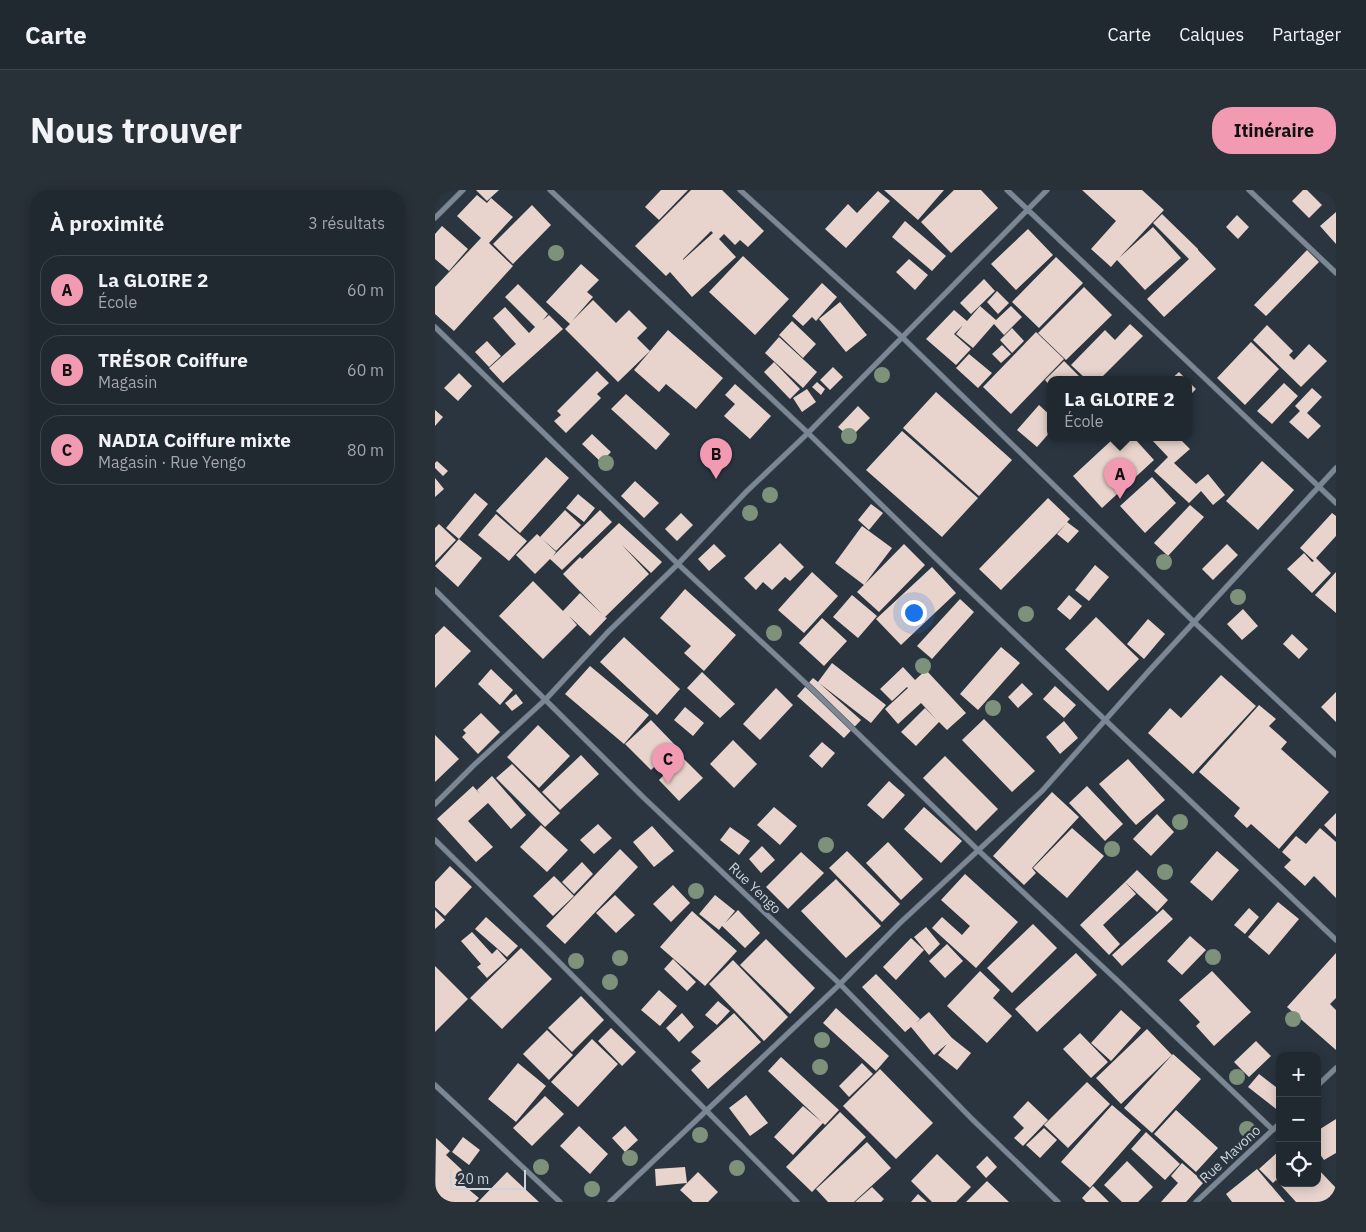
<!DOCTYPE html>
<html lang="fr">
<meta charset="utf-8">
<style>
:root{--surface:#202830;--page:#283038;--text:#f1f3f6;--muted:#a2a6ab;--line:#3d444c;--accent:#f19ab2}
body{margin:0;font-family:"IBM Plex Sans",sans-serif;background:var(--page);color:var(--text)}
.controls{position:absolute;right:15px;bottom:15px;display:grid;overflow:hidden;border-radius:10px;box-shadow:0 2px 12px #0003}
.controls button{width:45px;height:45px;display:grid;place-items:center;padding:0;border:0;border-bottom:1px solid var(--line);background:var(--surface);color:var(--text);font:25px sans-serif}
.scale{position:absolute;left:15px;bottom:12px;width:76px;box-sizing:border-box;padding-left:5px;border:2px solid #ccd3da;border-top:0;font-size:14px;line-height:18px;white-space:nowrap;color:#ccd3da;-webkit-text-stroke:4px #2a3540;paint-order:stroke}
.you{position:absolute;left:478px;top:422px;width:18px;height:18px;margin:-12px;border:4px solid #fff;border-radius:50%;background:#1a73e8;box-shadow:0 0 0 8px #1a73e833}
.badge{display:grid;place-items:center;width:32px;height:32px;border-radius:50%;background:var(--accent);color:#111;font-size:16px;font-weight:700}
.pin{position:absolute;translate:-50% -41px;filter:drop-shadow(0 1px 2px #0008)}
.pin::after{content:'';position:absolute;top:26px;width:18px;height:15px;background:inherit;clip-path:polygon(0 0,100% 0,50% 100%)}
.popup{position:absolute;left:612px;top:186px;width:145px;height:65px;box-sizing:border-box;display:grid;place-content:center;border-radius:10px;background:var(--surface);filter:drop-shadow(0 1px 4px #0005);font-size:16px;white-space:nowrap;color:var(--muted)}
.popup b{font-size:19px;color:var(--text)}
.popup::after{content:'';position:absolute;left:50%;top:100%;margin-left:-10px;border:10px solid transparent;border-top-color:var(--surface)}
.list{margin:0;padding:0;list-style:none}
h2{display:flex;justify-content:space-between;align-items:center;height:65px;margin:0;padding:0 20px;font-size:21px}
h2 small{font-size:16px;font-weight:400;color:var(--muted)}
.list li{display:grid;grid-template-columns:32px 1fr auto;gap:15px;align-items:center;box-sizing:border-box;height:70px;margin:0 10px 10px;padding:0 10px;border:1px solid var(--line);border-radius:20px}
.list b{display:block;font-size:19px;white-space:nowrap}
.list p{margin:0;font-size:16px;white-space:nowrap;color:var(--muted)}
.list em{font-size:16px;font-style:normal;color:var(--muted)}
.icon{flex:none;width:28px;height:28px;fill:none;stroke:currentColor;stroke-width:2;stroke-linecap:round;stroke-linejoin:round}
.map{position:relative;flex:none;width:901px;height:1012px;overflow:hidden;border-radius:20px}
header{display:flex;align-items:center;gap:30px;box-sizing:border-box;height:70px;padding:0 25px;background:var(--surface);border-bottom:1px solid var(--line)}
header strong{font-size:24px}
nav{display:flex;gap:28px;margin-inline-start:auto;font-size:18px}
.intro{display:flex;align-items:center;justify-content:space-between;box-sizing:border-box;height:120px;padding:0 30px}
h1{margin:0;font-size:35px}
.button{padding:12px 22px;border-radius:20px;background:var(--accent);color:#111;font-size:18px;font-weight:700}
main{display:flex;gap:30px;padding:0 30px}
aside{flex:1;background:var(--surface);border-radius:20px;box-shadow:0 2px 12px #0003}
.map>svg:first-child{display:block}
.building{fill:#e8d4cc;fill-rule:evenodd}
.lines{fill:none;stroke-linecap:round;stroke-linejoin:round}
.street-casing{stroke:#4a535c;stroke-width:6}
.street{stroke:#7b8794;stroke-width:5}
.tree{fill:#7e917b}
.labels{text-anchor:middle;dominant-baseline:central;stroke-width:5;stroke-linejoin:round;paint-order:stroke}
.street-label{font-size:14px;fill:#ccd3da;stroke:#2a3540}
</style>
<header>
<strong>Carte</strong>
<nav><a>Carte</a><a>Calques</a><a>Partager</a></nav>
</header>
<div class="intro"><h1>Nous trouver</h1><a class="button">Itinéraire</a></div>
<main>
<aside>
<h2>À proximité<small>3 résultats</small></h2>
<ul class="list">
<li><span class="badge">A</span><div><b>La GLOIRE 2</b><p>École</p></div><em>60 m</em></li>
<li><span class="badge">B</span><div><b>TRÉSOR Coiffure</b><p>Magasin</p></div><em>60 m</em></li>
<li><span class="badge">C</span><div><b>NADIA Coiffure mixte</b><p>Magasin · Rue Yengo</p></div><em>80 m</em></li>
</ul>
</aside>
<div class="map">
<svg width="901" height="1012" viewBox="0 0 901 1012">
<rect width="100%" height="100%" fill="#2a3540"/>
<path class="building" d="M41 0H64L52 11Z
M226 0H253L224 30 210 17Z
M256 0H287L329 41 313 57 305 50 300 55 289 44 284 49 301 67 257 107 235 82 231 86 200 56ZM276 41 278 43 248 70V69Z
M449 0H509L483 30Z
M519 0H546L563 18 516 63 486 32Z
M647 0H707L729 20 684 68 718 37 746 68 710 100 682 70 676 77 656 59 681 31Z
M868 0H872L887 15 874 28 857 11Z
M443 1 455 11 411 58 390 39 413 14 422 23Z
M42 5 52 13 56 8 78 27 54 53 78 76 19 141 0 124V97L46 48 22 26Z
M97 15 116 35 78 74 58 54Z
M901 22V54L885 36Z
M727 24 763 59V60L781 79 729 127 712 109 754 69 718 33Z
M802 25 814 37 803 49 791 37Z
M470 31 511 66 497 81 457 47Z
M7 36 33 59 14 81 0 69V44Z
M593 39 618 65 581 100 556 74Z
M872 60 884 72 831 126 819 115Z
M308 66 354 109 320 145 274 102Z
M621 67 648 93 604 138 577 112Z
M474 69 493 85 480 100 461 82Z
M146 74 164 90 152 102 158 107 137 131 158 110 181 133 194 120 212 138 202 148 215 161 183 192 130 139 135 134 111 112Z
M549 89 560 101 536 124 525 113Z
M387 93 402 107 381 131 377 127 368 136 357 126Z
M83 94 113 124 108 130 114 125 128 139 68 193 54 178 81 154 58 128 70 117 94 143 100 137 70 107Z
M649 97 677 125 631 170 603 143Z
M562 101 574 113 563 124 552 112Z
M405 112 432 145 411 162 384 129Z
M545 116 561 130 576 116 587 127 569 145 559 134 538 158 521 144 528 135 519 144 536 159 521 175 491 149 519 120 532 131Z
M357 131 381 154 368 168 344 145Z
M695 134 708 146 664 190H652L636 175 670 140 680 150Z
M832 135 858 161 854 165 859 170 874 154 892 171 866 197 818 150Z
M577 138 589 151 577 163 565 150Z
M233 140 288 188 261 219 231 194 224 202 199 180Z
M601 142 629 169 576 224 548 197Z
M344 147 382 182 368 198 330 163Z
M52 151 66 166 54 177 40 162Z
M816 152 844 179 810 215 782 188Z
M567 155 576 164 566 173 557 164Z
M534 164 557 183 543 198 521 178Z
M629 171 648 190H616V197L610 190Z
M339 172 365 199 355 209 329 182Z
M398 177 408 187 395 200 385 190Z
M162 181 174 193 162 204 166 208 131 243 119 231 126 225 122 221Z
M744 182 752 190H735Z
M24 183 37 196 23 211 9 198Z
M382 192 390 199 386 205 377 197Z
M754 192 761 199 754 206Z
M849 193 863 206 837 234 822 221Z
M300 194 336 226 315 249 289 226 300 214 290 205Z
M877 198 887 207 872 223 886 236 873 249 854 232 865 221 860 216Z
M372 199 381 212 367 222 358 208Z
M501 202 577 270 544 306 468 238Z
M191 204 235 244 221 260 176 219Z
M604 215 616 226V241L602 257 582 240Z
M423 216 435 228 415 248 403 237Z
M0 220 8 227 0 236Z
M467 241 543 308 507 347 431 280Z
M157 244 176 262 166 272 147 254Z
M679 248H699L719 270 667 318 638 286Z
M718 248H744L755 259 739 273 761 294 773 284 790 305 778 315 766 301 754 313 719 281 733 267 716 249Z
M111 267 134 288 85 343 61 321Z
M2 271 13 281 8 286 0 278V273Z
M827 271 859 300 823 340 791 311Z
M717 287 741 313 710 343 685 316Z
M0 288 9 299 0 307Z
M200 291 224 313 209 328 186 306Z
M40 303 53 314 24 349 11 338Z
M143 304 160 318 149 332 131 318Z
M613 308 635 329 632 332 644 341 633 353 622 344 631 334 566 400 544 379Z
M436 314 448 323 434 340 423 330Z
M755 315 769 327 733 366 719 353Z
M130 320 146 335 121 361 105 347Z
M165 320 177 332 127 380 115 369 100 384 81 365 102 344 121 362 118 366Z
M246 323 258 335 242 351 230 339Z
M897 323 901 326V346L881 368 896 383 877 403 852 379 869 363 877 372 879 371 865 358Z
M61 324 92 351 74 371 43 345Z
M184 333 227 372 216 383 187 355 214 384 170 427 172 428 155 446 134 426 142 435 108 469 64 426 98 391 128 421 145 403 167 424 128 384 145 367 147 369Z
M4 334 21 350 0 372V338Z
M427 336 457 358 429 395 400 373Z
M24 349 47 368 23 397 0 376Z
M345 353 369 377 355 391 350 387 337 400 328 392 321 400 309 388Z
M279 354 291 366 274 381 263 369Z
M469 354 490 375 444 422 422 402Z
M792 354 803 365 778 390 767 379Z
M660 375 674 387 654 411 640 400Z
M497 377 521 403 466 455 441 429Z
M377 382 403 406 369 443 343 420Z
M901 382V423L880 405Z
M250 399 301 445 269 481 249 463 256 456 225 428Z
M417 405 442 426 423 448 398 427Z
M634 405 647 416 635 430 622 419Z
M525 409 539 422 497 469 482 456Z
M808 419 823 436 807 450 792 434Z
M661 427 704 469 673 501 630 459Z
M387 428 412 451 389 476 364 453Z
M713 429 730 444 709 469 692 454Z
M9 436 36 461 0 498V445Z
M857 444 873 459 864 469 848 454Z
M189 447 245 499 222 525 165 472Z
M566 457 585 473 543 520 525 504Z
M397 473 451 515 436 533 384 493 426 530 409 548 362 506 378 488 383 492Z
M155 476 214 525 189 554 130 504Z
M468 477 480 490 491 480 531 523 512 540 504 532 481 556 466 542 490 518 501 529 486 513 463 534 450 519 473 498 472 497 457 511 445 499Z
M56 479 78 500 65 515 43 494Z
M267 482 300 514 285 528 252 498Z
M786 485 821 516 758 584 713 543 735 518 746 528Z
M587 493 598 504 583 518 573 507Z
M620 496 641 515 629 528 608 509Z
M341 498 358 515 325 550 308 534Z
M901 502V532L886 517Z
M81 504 88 513 77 521 70 513Z
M824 515 841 529 834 536 852 552 846 559 894 602 844 659 816 634 812 638 799 626 805 618 764 582Z
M250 517 269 533 258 546 239 530Z
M46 523 65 542 43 564 27 547 31 543 28 540Z
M549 529 600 581 577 602 527 550Z
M216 530 241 556 216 580 190 554Z
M629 531 643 548 625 564 611 547Z
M103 535 135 566 104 598 72 567Z
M0 545 24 569 0 592Z
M298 550 322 574 299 598 275 574Z
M387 552 400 563 387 578 374 566Z
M146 565 164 584 125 620 107 602Z
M510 566 563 619 541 641 488 588Z
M247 567 268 588 244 611 224 590Z
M693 569 730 610 701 635 664 594Z
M77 574 125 623 110 637 61 588Z
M57 586 91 625 76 639 53 613 33 631 58 657 41 672 2 629 38 596 45 604 42 600Z
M454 591 470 605 448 629 432 615Z
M652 596 688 634 670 651 634 613Z
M617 602 644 627 597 678 601 683 589 695 558 666Z
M339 617 362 636 345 655 322 635Z
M489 617 527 651 506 673 469 639Z
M901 623V647L889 635Z
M722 624 739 642 716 666 698 649Z
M163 634 177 648 159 664 145 650Z
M106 635 133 660 112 682 85 657Z
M217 636 239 661 219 677 198 652Z
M295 637 315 651 304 665 285 650Z
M637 638 669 666 632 708 598 678Z
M885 638 901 652V708L879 686 870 696 849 677 856 670 847 662 861 646 871 654Z
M453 652 488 689 466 710 431 673Z
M327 656 340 670 326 683 314 669Z
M185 659 203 677 130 754 111 736Z
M412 661 465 714 447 732 394 678Z
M782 661 804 680 777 711 755 692Z
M366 662 389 683 353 719 331 697Z
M147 672 158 684 139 704 127 692Z
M15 676 37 697 10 726 0 717V692Z
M702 680 733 710 722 722 690 692Z
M530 684 583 732 541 778 497 738 507 727 527 745 535 736 506 710Z
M119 686 139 706 118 726 98 706Z
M401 689 446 736 411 768 366 721Z
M690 692 701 704 668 735 685 754 674 765 645 735Z
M238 695 255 713 236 732 218 714Z
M180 705 200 725 181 743 161 723Z
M280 705 300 721 290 733 303 720 325 743 310 758 287 736 284 740 264 724Z
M843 712 864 729 834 765 813 747Z
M814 718 824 727 810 744 799 735Z
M728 719 738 729 687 776 677 765Z
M0 720 10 730 0 739Z
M257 721 302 761 270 796 225 757Z
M51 727 83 756 72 767 40 739Z
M598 734 622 758 577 803 552 778Z
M491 737 505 754 494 765 479 747Z
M37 742 57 764 62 759 72 770 52 788 42 777 46 774 26 751Z
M755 746 771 760 747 785 732 771Z
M476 748 489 760 461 790 448 777Z
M331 749 380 798 355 824 305 775Z
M512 754 528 771 510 788 494 771Z
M86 758 117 789 67 839 35 808Z
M641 763 662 785 602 842 580 819Z
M901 763V808L895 814 901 820V860L852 817Z
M238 769 261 792 252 801 229 779Z
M298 770 353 827 329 851 274 794Z
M0 776 33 809 0 842Z
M545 781 565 800 558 808 577 826 552 853 512 816Z
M777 781 816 822 779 856 761 836 765 832 744 810Z
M441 784 485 829 481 833 494 822 517 848 536 863 522 880 503 865 512 854 499 865 476 837 470 842 427 797Z
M224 800 242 816 225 836 206 820Z
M146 806 169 830 137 862 113 838Z
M283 811 295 821 282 835 270 825Z
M401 818 454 866 441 881 388 833Z
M686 820 706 838 676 871 656 853Z
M247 823 259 837 244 852 231 838Z
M299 823 326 852 273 899 256 880 266 871 256 862Z
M176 838 201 862 187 876 163 851Z
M712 839 737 865 686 914 661 888Z
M112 840 138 865 114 890 88 864Z
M645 843 673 872 656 888 628 859Z
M157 849 183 874 143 917 116 892Z
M821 851 836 866 814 887 799 872Z
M738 864 766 889 717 943 689 918Z
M346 867 404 920 390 935 333 881Z
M83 873 111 896 81 932 53 909Z
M427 873 438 884 414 907 404 896Z
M445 879 498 933 461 969 408 916Z
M824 884 845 900V922L813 897Z
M652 892 675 914 633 958 609 935Z
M311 905 333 933 315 946 294 918Z
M110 906 129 924 97 956 78 938Z
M593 911 613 930 588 956 579 948 589 938 578 927Z
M677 915 706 940 655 998 626 972Z
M368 916 388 933 358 965 339 947Z
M741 920 783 958 761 982 719 944Z
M405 922 431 947 377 1002 351 977Z
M901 929V963L889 970 882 960V941Z
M144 936 173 964 155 984 125 956Z
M190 936 203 950 190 962 177 948Z
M609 938 622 950 605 968 591 955Z
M711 942 745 974 730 990 696 959Z
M28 947 45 960 34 975 17 962Z
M1 948 15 961 11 965 27 980 20 988 44 1008 40 1012H2L0 1011Z
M432 952 456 978 419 1012H393L381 999Z
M845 960V993H882V978L901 998V1012H861L841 990 838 993 824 979Z
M502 964 536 997 521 1012H497L476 991Z
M552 966 562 977 551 988 541 977Z
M692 971 718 997 703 1012H687L669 995Z
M747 973 769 992 751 1012H726L743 993 736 986Z
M250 977 252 993 263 982 283 1002 273 1012H258L245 1000 252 993 221 996 220 979Z
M822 979 850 1012H797L791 1004Z
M72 982 104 1012H43Z
M552 991 574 1012H531Z
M658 996 674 1012H651L647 1008Z
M437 997 449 1009 446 1012H420Z
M483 1004 492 1012H476Z"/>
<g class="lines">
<defs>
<path id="street" d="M115 0 373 243 515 382 901 750
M305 0 467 147 760 433 901 565
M572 0 901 313
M814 0 901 83
M0 28 28 0
M0 137 243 374 379 501 544 661 686 794 838 940
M0 400 208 607 405 794 537 929 623 1012
M0 614 39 575 111 509 173 442 243 374 311 302 373 243 612 0
M0 650 120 768 362 1012
M0 895 125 1012
M882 896 901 878
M175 1012 405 794 465 733 607 601 713 482 901 278
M761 1012 845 933"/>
</defs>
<use href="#street" class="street-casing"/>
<use href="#street" class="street"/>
</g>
<g class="tree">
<circle cx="121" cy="63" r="8"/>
<circle cx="447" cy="185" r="8"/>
<circle cx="414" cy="246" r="8"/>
<circle cx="171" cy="273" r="8"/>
<circle cx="335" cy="305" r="8"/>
<circle cx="315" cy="323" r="8"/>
<circle cx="729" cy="372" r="8"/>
<circle cx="803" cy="407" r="8"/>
<circle cx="591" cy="424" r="8"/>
<circle cx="339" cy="443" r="8"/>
<circle cx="488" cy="476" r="8"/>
<circle cx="558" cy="518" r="8"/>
<circle cx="745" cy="632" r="8"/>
<circle cx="391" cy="655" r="8"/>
<circle cx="677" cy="659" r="8"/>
<circle cx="730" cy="682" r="8"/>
<circle cx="261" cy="701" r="8"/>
<circle cx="778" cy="767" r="8"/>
<circle cx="185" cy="768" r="8"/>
<circle cx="141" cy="771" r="8"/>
<circle cx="175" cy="792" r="8"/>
<circle cx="858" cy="829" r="8"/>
<circle cx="387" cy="850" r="8"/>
<circle cx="385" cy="877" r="8"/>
<circle cx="802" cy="887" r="8"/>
<circle cx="812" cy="939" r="8"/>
<circle cx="265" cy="945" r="8"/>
<circle cx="195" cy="968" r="8"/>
<circle cx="106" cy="977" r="8"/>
<circle cx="302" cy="978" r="8"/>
<circle cx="157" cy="999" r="8"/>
</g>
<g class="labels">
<g class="street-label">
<text transform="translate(320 698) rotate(44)">Rue Yengo</text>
<text transform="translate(795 964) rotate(-43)">Rue Mavono</text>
</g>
</g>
</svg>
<div class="controls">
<button>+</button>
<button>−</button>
<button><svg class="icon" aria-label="locate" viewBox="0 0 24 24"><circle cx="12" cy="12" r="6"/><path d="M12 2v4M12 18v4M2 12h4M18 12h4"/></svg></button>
</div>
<div class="scale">20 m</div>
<div class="you"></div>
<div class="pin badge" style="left:685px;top:309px">A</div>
<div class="popup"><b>La GLOIRE 2</b>École</div>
<div class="pin badge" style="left:281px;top:289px">B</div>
<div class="pin badge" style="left:233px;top:594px">C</div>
</div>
</main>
